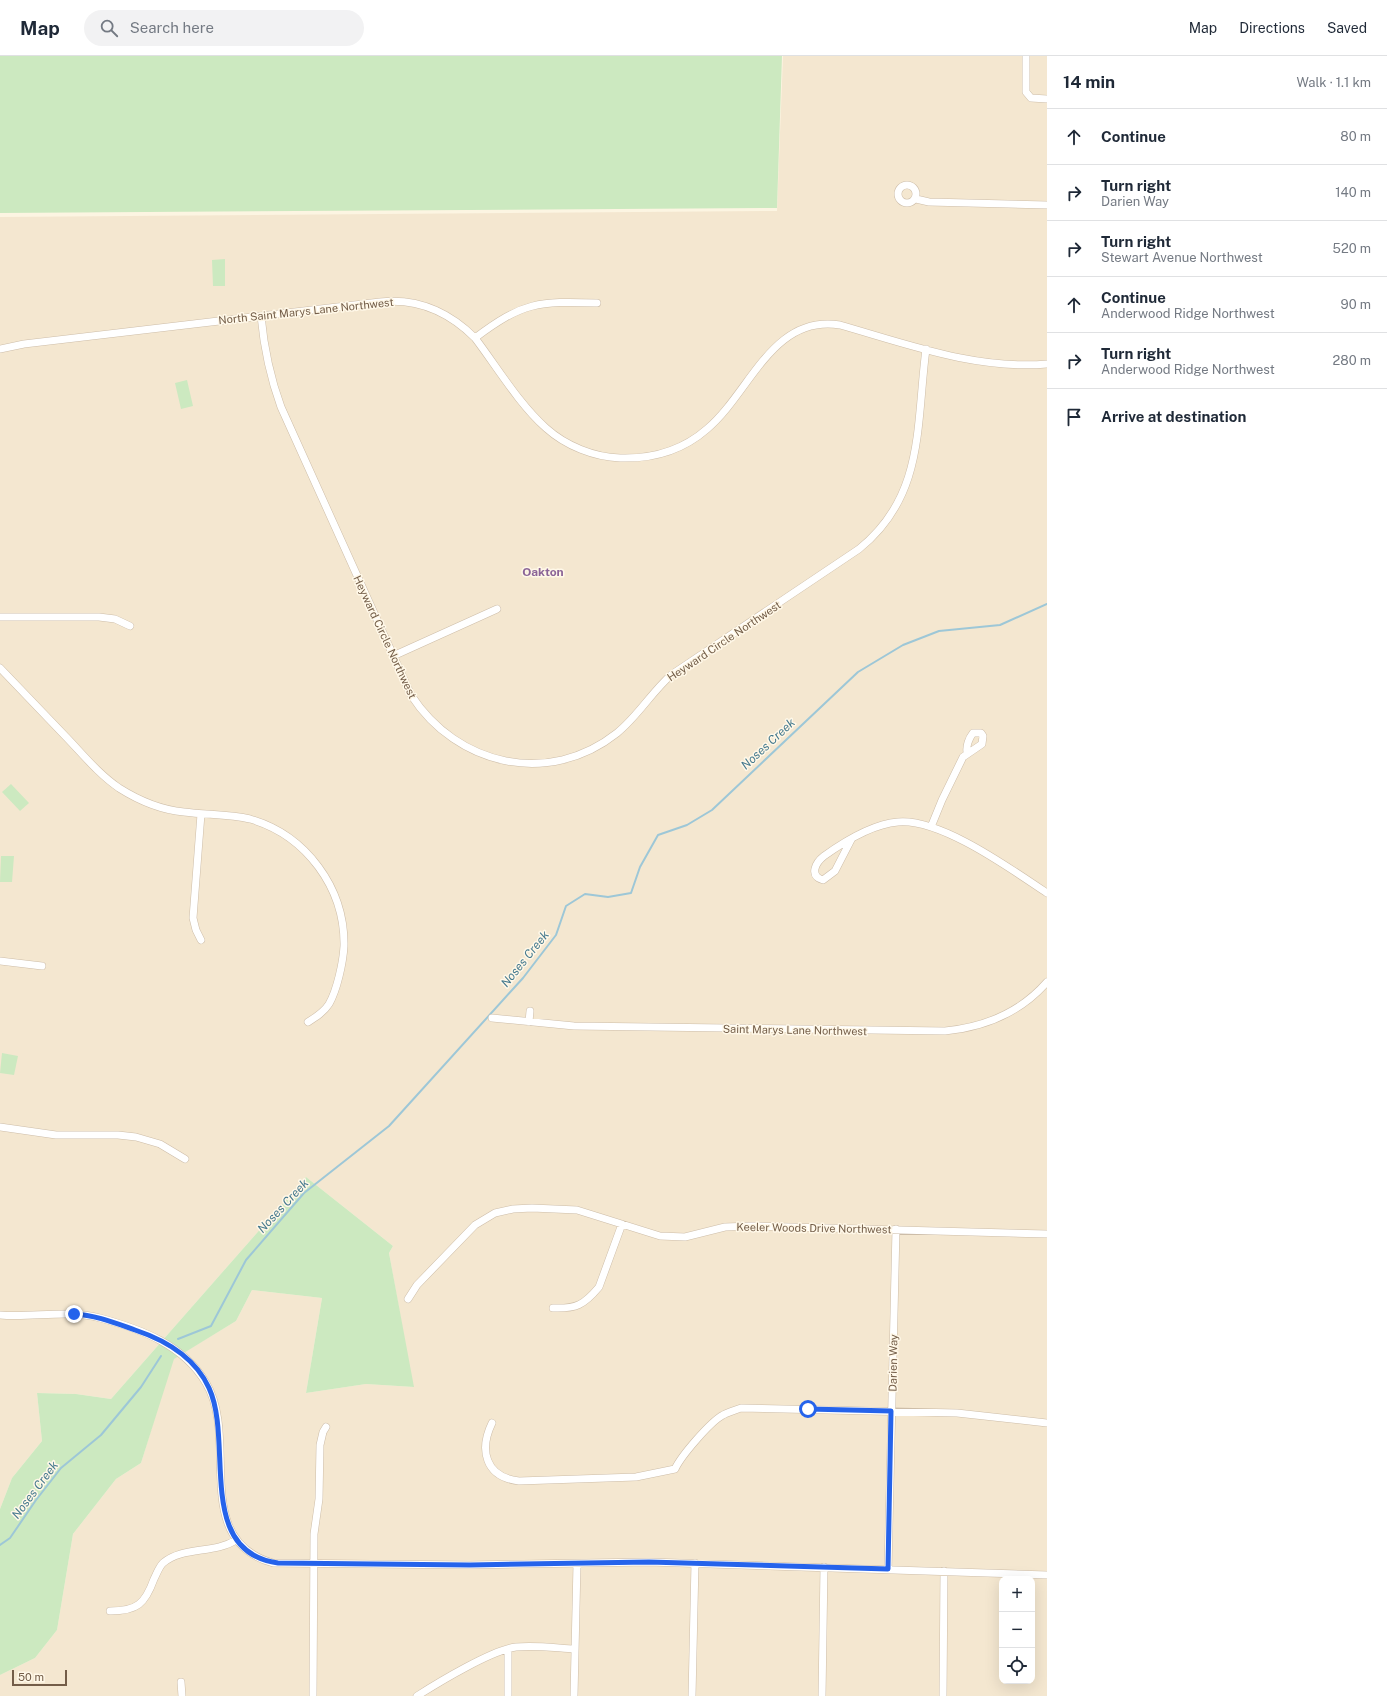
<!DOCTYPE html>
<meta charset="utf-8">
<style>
:root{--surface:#fff;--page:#f2f2f3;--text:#1f2937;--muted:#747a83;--line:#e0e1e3}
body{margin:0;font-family:"Public Sans",sans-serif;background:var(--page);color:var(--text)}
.controls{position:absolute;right:12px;bottom:12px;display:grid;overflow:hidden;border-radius:8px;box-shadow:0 4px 16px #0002}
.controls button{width:36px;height:36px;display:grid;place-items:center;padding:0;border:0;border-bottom:1px solid var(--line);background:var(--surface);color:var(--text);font:20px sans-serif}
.scale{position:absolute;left:12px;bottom:10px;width:55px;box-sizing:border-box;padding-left:4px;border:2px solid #735d48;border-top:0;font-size:11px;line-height:14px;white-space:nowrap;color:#735d48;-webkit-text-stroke:3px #fff8e8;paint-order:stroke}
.stop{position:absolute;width:12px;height:12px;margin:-9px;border:3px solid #2563eb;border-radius:50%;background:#fff}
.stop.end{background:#2563eb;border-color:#fff;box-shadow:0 1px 4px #0008}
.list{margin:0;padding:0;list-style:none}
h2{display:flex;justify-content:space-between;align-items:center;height:52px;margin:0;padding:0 16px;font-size:17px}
h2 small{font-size:13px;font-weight:400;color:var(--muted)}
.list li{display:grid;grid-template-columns:26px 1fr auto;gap:12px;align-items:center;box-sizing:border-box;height:56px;padding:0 16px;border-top:1px solid var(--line)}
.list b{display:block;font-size:15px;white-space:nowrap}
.list p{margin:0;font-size:13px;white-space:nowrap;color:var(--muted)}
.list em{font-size:13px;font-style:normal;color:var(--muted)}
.icon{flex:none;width:22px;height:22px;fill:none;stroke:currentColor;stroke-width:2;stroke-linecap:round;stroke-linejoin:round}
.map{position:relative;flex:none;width:1047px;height:1640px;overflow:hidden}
header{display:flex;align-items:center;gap:24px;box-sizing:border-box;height:56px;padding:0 20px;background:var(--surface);border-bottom:1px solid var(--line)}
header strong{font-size:19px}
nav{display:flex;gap:22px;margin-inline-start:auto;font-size:14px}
.search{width:280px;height:36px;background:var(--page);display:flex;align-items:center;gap:10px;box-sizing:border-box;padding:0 14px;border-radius:22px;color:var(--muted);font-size:15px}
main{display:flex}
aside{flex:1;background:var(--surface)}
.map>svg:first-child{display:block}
.residential{fill:#f4e7d0;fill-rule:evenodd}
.green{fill:#cce9c0}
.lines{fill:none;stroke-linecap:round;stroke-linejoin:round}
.stream{stroke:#9dc7d7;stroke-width:2}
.minor-casing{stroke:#cdbda8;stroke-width:8}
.minor{stroke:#fff;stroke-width:7}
.route{stroke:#2563eb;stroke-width:5}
.labels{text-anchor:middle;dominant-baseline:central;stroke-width:3;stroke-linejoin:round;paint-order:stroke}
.street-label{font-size:11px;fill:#735d48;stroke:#fff8e8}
.neighbourhood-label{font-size:12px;font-weight:bold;fill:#8b6497;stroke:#fff8e8}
.water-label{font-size:12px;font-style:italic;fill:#45798e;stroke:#fff8e8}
</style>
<header>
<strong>Map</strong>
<div class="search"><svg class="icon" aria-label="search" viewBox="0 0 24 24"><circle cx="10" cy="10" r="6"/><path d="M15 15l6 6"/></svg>Search here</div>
<nav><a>Map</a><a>Directions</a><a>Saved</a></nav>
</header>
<main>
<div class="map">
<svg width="1047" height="1640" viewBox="0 0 1047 1640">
<rect width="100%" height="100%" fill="#fcf5e2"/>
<path class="residential" d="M783 0H1047V1640H0V1619L35 1602 57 1574 73 1478 116 1423 141 1407 173 1303 236 1265 252 1234 322 1242 306 1337 366 1328 413 1331 389 1197 393 1190 306 1121 111 1343 76 1338 37 1337 42 1385 12 1422 0 1453V161L777 155ZM1002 1523H1032V1625H1002Z"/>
<path class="green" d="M0 0H782L777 152 0 157Z
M225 203V230H213L212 204Z
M187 324 193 350 181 353 175 327Z
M11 728 29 747 20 755 2 736Z
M1 800H14L12 826H0Z
M2 997 18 1000 14 1019 0 1017Z
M306 1121 393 1190 389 1197 414 1331 366 1328 306 1337 322 1242 252 1234 236 1265 174 1303 141 1407 116 1423 73 1478 57 1574 35 1602 0 1619V1453L12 1422 42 1385 37 1337 76 1338 111 1343Z"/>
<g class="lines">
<path class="stream" d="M178 1283 211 1270 246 1204 304 1137 389 1070 523 922 556 879 566 850 585 838 608 841 631 837 640 811 658 779 687 769 712 754 858 616 903 589 939 575 1000 569 1047 548
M0 1489 10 1482 36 1444 61 1412 101 1379 141 1331 161 1300"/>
<defs>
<path id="minor" d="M1026 0V36L1031 42 1047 43
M898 138a9 9 0 1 1 18 0a9 9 0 1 1-18 0Z
M916 143 929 146 1047 149
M261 260C264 292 270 321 281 351L411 639C457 710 549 731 617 677 638 660 651 637 671 619L859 493C925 440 916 369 926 293
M475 282C523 246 538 245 597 247
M0 293 24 288 380 246C417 242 449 256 475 282 497 311 519 348 546 372 566 390 594 401 620 402 652 403 683 394 707 373 750 337 772 258 840 269 907 288 976 314 1047 308
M0 561H99L115 563 130 570
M393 600 497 553
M0 612C23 636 46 660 69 684 85 701 100 719 119 732 138 744 162 754 184 756 206 759 229 758 250 763 306 779 345 832 344 890 343 907 337 934 329 948 324 956 316 961 308 966
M931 771 942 744 963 701 982 688 983 680 981 677H973C969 682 966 690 967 696
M851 784 835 815 823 824C809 820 815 807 824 800 845 785 872 768 898 766 941 762 1012 814 1047 837
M201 884 196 874 193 862 201 758
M0 905 42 910
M492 962 574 970 945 975C985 971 1020 957 1047 926
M529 966 530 955
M0 1071 56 1079H118L136 1081 160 1088 185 1103
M408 1243 417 1229 475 1169 495 1157 513 1153 532 1152 577 1154 660 1180 685 1181 725 1171 752 1170 1047 1178
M553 1252C576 1253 584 1249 599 1231L622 1168
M0 1259C33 1262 67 1253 100 1262 141 1273 184 1289 206 1327 240 1383 190 1484 273 1507L470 1509 649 1506 1047 1519
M492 1367C479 1394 485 1421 519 1425L636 1421 675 1413C681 1400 710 1366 723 1359 729 1356 735 1354 741 1352L957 1357 1047 1367
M888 1513 896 1173
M110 1555C137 1555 145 1548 154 1523 157 1517 159 1511 163 1507 183 1490 214 1498 236 1484
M181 1626 182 1640
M313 1640 314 1478 319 1443 320 1389 323 1376 326 1371
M417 1640C439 1626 492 1594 516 1591 535 1589 556 1592 575 1593
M508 1640V1593
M574 1640 577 1508
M692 1640 695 1507
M822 1640 824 1511
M943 1640 944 1515"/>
</defs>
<use href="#minor" class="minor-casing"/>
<use href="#minor" class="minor"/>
</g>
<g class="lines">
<path class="route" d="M74 1258C95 1259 115 1267 135 1274 165 1284 195 1301 209 1332 234 1386 195 1496 278 1507L470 1509 649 1506 888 1513 891 1355 808 1353"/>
</g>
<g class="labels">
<g class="street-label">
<text transform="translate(306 255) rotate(-6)">North Saint Marys Lane Northwest</text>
<text transform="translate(385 581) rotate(65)">Heyward Circle Northwest</text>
<text transform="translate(724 585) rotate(-34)">Heyward Circle Northwest</text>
<text transform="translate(795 974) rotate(1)">Saint Marys Lane Northwest</text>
<text transform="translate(814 1172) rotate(1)">Keeler Woods Drive Northwest</text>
<text transform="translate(893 1307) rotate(-89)">Darien Way</text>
</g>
<g class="neighbourhood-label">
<text x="543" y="516">Oakton</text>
</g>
<g class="water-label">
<text transform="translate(768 688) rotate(-43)">Noses Creek</text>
<text transform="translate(525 903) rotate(-51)">Noses Creek</text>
<text transform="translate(283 1150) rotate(-47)">Noses Creek</text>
<text transform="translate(35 1434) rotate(-53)">Noses Creek</text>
</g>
</g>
</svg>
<div class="controls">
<button>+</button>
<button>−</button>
<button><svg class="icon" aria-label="locate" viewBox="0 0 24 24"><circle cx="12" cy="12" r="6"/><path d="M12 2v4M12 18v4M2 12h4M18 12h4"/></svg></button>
</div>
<div class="scale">50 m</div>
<div class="stop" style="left:808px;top:1353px"></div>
<div class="stop end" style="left:74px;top:1258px"></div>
</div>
<aside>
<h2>14 min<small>Walk · 1.1 km</small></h2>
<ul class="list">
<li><svg class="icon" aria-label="ahead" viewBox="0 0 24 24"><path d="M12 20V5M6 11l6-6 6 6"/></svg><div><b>Continue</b></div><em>80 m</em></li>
<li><svg class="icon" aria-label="right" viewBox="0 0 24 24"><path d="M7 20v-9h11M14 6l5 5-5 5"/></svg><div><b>Turn right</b><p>Darien Way</p></div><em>140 m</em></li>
<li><svg class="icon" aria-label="right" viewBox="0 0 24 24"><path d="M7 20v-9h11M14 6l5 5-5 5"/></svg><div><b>Turn right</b><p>Stewart Avenue Northwest</p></div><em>520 m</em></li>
<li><svg class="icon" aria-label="ahead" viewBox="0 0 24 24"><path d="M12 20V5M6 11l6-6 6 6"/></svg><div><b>Continue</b><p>Anderwood Ridge Northwest</p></div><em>90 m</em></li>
<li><svg class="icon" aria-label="right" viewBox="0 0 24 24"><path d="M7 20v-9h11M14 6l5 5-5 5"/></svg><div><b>Turn right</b><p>Anderwood Ridge Northwest</p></div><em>280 m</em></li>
<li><svg class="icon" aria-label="arrive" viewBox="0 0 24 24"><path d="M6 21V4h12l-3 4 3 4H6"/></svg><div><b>Arrive at destination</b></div></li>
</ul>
</aside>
</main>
